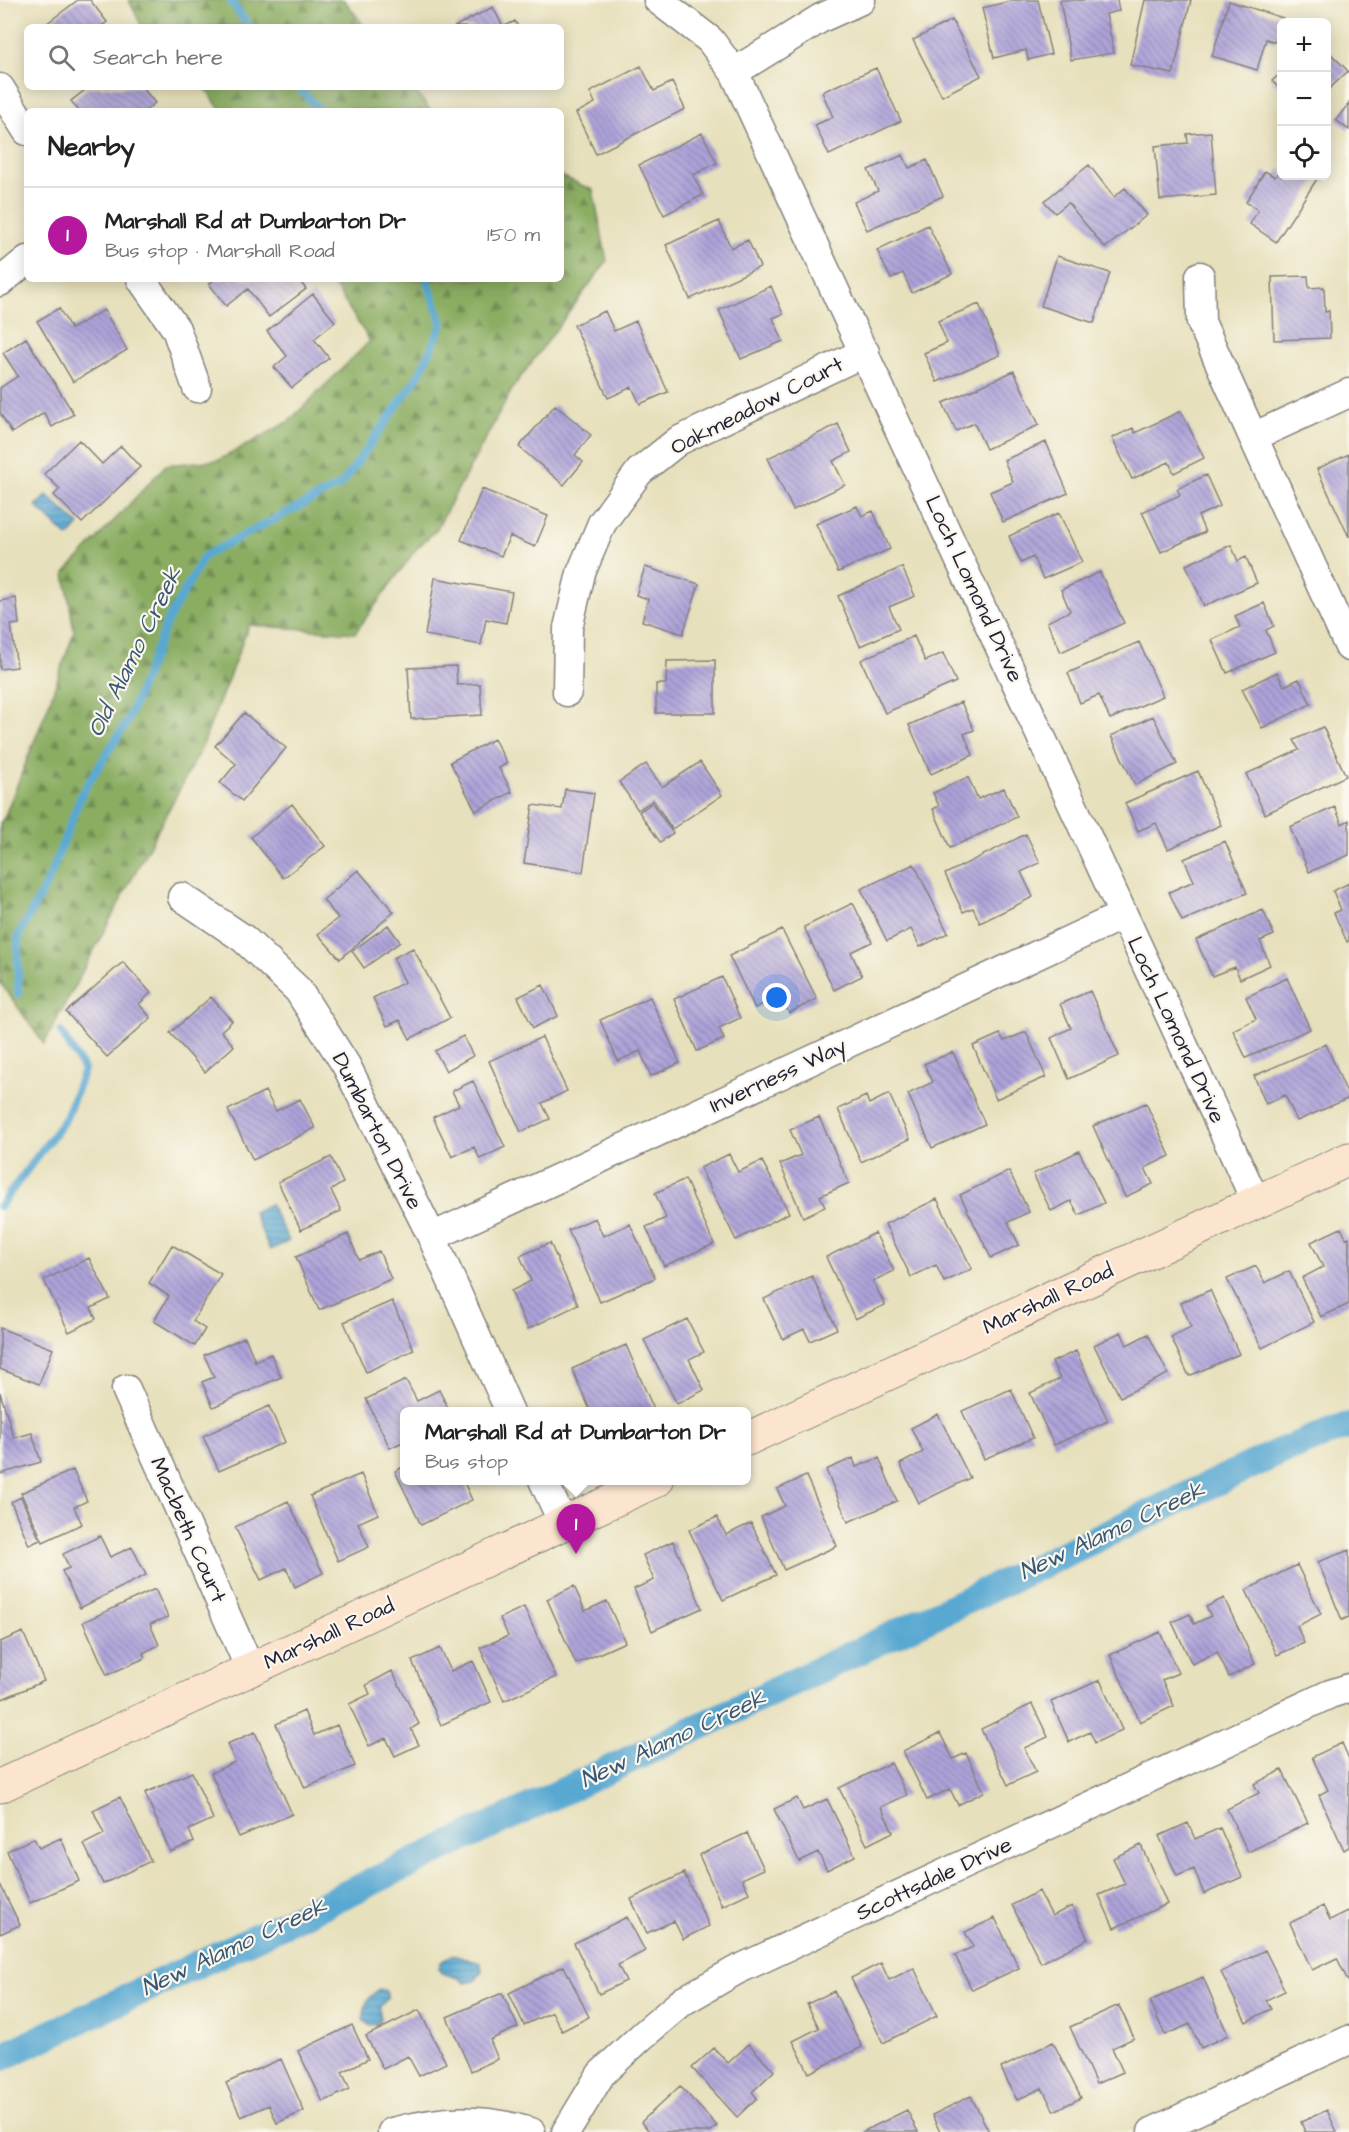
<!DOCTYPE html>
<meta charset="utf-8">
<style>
:root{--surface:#fff;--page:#f6f6f6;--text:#222;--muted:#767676;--line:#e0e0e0;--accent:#b5179e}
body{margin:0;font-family:"Architects Daughter",sans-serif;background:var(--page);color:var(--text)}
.controls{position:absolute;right:18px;top:18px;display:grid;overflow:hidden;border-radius:9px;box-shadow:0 3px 15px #0003}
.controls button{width:54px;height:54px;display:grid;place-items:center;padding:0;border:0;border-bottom:2px solid var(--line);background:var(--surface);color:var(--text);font:30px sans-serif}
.you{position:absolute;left:777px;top:998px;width:21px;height:21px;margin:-15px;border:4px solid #fff;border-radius:50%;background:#1a73e8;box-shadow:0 0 0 9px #1a73e833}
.badge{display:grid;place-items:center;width:39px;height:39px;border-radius:50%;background:var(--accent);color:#fff;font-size:20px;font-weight:700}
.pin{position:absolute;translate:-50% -50px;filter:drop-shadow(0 2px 3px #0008)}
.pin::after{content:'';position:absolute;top:32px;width:21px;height:18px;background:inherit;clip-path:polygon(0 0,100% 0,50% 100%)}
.popup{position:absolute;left:400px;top:1407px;width:351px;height:78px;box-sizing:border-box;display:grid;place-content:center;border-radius:9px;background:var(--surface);filter:drop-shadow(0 2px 4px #0005);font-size:20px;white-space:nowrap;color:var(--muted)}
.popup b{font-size:22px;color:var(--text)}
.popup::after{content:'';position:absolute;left:50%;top:100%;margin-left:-12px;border:12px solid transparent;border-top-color:var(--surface)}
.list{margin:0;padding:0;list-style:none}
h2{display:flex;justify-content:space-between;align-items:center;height:78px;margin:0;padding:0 24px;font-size:26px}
h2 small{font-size:20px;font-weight:400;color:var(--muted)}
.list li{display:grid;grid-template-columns:39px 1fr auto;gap:18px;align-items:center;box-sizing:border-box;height:96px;padding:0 24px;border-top:2px solid var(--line)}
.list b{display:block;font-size:22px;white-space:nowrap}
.list p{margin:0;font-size:20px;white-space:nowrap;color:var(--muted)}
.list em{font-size:20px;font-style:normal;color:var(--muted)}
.icon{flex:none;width:33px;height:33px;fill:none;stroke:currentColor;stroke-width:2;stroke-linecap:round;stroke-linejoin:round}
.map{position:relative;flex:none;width:1349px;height:2132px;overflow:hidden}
.search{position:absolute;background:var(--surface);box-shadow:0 3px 15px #0003;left:24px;top:24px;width:540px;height:66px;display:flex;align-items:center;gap:15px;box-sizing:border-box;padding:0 21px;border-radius:9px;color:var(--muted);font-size:22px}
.panel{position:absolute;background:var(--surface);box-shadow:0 3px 15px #0003;left:24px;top:108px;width:540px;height:174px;border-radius:9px}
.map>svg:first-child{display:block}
.forest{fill:url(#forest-firs);stroke:#56684e;stroke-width:1.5}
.water{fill:url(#water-rules);stroke:#3d6586;stroke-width:1.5}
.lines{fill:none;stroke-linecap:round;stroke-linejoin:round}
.stream{stroke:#58a8d2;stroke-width:8}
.canal{stroke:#58a8d2;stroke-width:28}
.building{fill:url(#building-back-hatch)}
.street-casing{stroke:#84817c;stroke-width:31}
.secondary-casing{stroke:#84817c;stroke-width:35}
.street{stroke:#fff;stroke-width:28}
.secondary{stroke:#fce5cf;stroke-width:33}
.labels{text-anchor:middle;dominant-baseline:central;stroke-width:4.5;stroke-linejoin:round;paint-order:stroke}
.street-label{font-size:22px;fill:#22223b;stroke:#fbf7ec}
.water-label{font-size:24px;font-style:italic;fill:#385877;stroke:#fbf7ec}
</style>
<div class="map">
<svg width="1349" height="2132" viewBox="0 0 1349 2132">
<defs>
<pattern id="forest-firs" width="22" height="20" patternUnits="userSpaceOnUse" patternTransform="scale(1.5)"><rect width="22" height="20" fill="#8aad62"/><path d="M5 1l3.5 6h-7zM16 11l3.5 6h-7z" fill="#708c52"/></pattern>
<pattern id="water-rules" width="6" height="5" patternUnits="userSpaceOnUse" patternTransform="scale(1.5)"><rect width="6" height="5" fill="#58a8d2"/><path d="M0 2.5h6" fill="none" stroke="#4888ac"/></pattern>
<pattern id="building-back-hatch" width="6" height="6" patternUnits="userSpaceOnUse" patternTransform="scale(1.5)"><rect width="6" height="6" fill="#aea3d9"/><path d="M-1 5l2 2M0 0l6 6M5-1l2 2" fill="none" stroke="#8d84b1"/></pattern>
</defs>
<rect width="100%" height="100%" fill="#fbf7ec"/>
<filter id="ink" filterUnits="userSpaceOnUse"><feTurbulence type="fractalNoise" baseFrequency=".0167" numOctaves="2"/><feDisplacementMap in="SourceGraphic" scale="12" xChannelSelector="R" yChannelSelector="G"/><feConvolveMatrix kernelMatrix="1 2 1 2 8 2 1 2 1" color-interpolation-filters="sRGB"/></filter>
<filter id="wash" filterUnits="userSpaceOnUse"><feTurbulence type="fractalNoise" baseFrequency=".008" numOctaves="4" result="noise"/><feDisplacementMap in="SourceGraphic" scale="24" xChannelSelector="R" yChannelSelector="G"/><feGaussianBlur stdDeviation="1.35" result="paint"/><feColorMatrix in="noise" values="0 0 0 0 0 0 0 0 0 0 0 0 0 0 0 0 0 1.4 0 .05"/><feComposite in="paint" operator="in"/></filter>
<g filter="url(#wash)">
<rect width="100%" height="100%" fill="#e7e0bc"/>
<path class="forest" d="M129 0H344L365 27H142Z
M202 87H412L431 111H221L209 93Z
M561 176 593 190 607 261 514 386 436 530 417 548 355 633 249 625 202 747 44 1044 0 982V823L4 818 47 709 74 632 65 573 166 465 219 460 288 422 370 341 330 279H561Z"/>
<path class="water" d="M47 495 79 525 68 537 36 506Z
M270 1204 289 1241 270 1250 253 1212Z
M452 1955 481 1963 482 1971 475 1981 465 1983 459 1978 441 1973 439 1968 441 1962Z
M379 1989 386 1991 388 1998 380 2006V2020L376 2025 370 2026 363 2020C367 2001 364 2002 379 1989Z"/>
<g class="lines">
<path class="stream" d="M230 0 249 27
M298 87 321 111
M18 994V937L49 879 82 793 127 722 167 622 204 556 342 484 419 375 442 324 427 279
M0 1206 66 1118 84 1070 61 1032"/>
<path class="canal" d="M0 2058 1275 1454 1337 1429 1349 1426"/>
</g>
<g id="blocks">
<path class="building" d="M78 0H90L107 22 101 27H42Z
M1015 0H1038L1051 54 1028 60 1026 50 994 58 982 8Z
M1060 0H1117L1119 11 1106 14 1114 53 1071 60Z
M1145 0H1191L1173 74 1130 65Z
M1229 1 1283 18 1275 42 1266 39 1257 70 1212 56Z
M493 7 503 27 515 21 518 27H454Z
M952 20 981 76 942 96 913 40Z
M1326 49 1348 71 1326 92Z
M641 66 654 91 672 82 685 109 596 154 576 113 595 103 590 92Z
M876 68 901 121 829 155 815 125 833 117 822 92Z
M1282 72V91L1272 81Z
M89 87H142L155 103 145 111H79L71 101Z
M1349 103V130L1336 120Z
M1211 132 1216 195 1160 200 1155 146 1188 143 1187 134Z
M702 133 717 163 693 175 703 195 664 215 639 165Z
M903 155 909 168 927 160 943 196 867 230 854 202 878 191 868 170Z
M1089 165 1114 197 1125 188 1147 215 1105 248 1068 203 1055 213 1044 201Z
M1282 167V176H1311L1317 179 1276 242 1250 224 1258 210 1246 202 1265 171 1275 177Z
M719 221 731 248 748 240 760 267 690 299 666 245Z
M928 225 952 274 912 293 903 273 891 279 877 250Z
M1057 256 1110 273 1094 323 1041 306Z
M1308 276 1309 288 1324 287 1325 312 1329 311 1330 338 1274 340 1272 277Z
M216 279H298L306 289 269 317 248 289 226 306 209 284Z
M771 286 783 314 773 318 783 341 741 359 719 310Z
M313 294 335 322 314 339 329 358 292 388 274 367 287 356 267 331Z
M979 304 1000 355 937 382 924 353 947 343 938 321Z
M59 308 71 329 104 310 127 350 73 382 37 321Z
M605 311 614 331 636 321 668 392 640 404 632 387 608 398 574 325Z
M26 338 74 414 52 427 44 413 12 433 0 413V388L18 376 3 353Z
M1014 371 1039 425 986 449 974 423 956 431 943 403Z
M555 405 591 435 575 455 583 462 564 485 519 447Z
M1181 411 1204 458 1174 473 1169 462 1132 479 1112 438 1133 428 1135 433Z
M838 424 851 452 833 461 845 485 793 510 768 458Z
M79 440 102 464 121 446 140 467 82 523 54 495 60 489 44 474Z
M1046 442 1068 493 1003 522 990 492 1013 482 1004 460Z
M1349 454V537L1317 469Z
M1206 475 1220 506 1198 516 1205 532 1161 552 1142 512 1180 495 1177 489Z
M482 489 548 516 535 547 510 536 501 556 461 540Z
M857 506 862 516 873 511 890 549 838 572 816 524Z
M1059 513 1082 562 1043 579 1033 557 1021 563 1009 536Z
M1231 545 1238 561 1246 557 1257 583 1204 606 1186 565Z
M645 567 699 584 683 634 642 621 648 599 636 595Z
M902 567 915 596 889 607 899 629 860 646 838 596Z
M1100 572 1124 623 1061 652 1047 622 1070 611 1061 590Z
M435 578 512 592 506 623 486 619 481 645 425 635Z
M16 598 19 624 11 625 17 667 0 669V601Z
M1264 603 1274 626 1266 630 1275 652 1227 673 1212 640 1240 627 1235 616Z
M914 636 925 661 943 653 956 682 885 713 861 660Z
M1139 642 1163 696 1110 719 1099 695 1080 703 1068 673Z
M715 660V713H656V684H666L667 661Z
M456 666 457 685 480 684 482 715 411 719 408 668Z
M1277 672 1284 686 1299 679 1311 704 1262 728 1242 689Z
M961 702 974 730 964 734 973 755 931 774 909 725Z
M244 713 286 748 242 801 220 783 236 764 215 746Z
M1153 716 1177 764 1135 785 1111 736Z
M1323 727 1346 776 1265 814 1246 774 1299 750 1294 740Z
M494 739 507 763 499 768 512 792 476 811 450 762Z
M700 762 722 795 672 829 653 800 638 810 619 782 646 764 662 787Z
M1198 771 1221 825 1168 849 1156 823 1138 831 1125 803Z
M968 777 978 799 1004 788 1017 817 950 848 933 809 939 806 933 793Z
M565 789 594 793 583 872 524 863 533 805 562 809Z
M652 803 673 833 660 842 639 812Z
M292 804 325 846 283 878 251 837Z
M1335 807 1342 824 1349 820V855L1309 872 1290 827Z
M1026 834 1040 863 1021 872 1033 897 980 923 973 908 963 912 945 874Z
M1225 841 1247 893 1182 921 1169 892 1194 881 1184 859Z
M914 864 948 933 920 947 911 929 887 941 861 889Z
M358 870 394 912 340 959 318 934 338 918 323 900Z
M1349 883V941L1347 942 1334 913 1341 910 1333 891Z
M853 903 872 942 851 952 862 976 834 990 804 927Z
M1263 910 1274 935 1260 941 1270 965 1240 979 1235 967 1212 976 1196 940Z
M388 925 400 942 364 968 352 951Z
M782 930 817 999 789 1013 781 996 755 1008 729 956Z
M413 948 450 1018 410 1039 400 1020 387 1026 373 998 405 982 393 958Z
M123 962 151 993 139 1004 151 1018 107 1057 66 1012Z
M722 977 740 1018 719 1028 724 1039 697 1051 674 999Z
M1287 978 1310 1029 1246 1058 1233 1030 1256 1019 1246 997Z
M543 985 558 1016 533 1028 518 997Z
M1090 991 1119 1056 1069 1079 1051 1038 1071 1028 1060 1004Z
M211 997 232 1021 221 1031 234 1046 205 1072 170 1033Z
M650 997 680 1063 651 1076 640 1051 618 1061 600 1020Z
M1026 1032 1046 1077 996 1099 973 1046 1000 1034 1004 1041Z
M463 1036 473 1056 446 1071 435 1051Z
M542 1037 567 1091 542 1103 550 1119 521 1132 489 1061Z
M1326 1044 1349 1098 1297 1121 1285 1095 1266 1104 1254 1076Z
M953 1052 985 1124 932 1148 908 1094 933 1082 924 1064Z
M473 1081 505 1147 480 1159 474 1147 452 1157 433 1117 459 1105 452 1091Z
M265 1091 276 1111 300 1099 315 1128 253 1160 228 1110Z
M889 1094 910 1139 861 1162 838 1109 866 1096 869 1104Z
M1146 1103 1170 1156 1145 1168 1153 1184 1125 1197 1093 1126Z
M819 1117 849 1183 820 1196 825 1207 803 1217 780 1164 801 1155 790 1130Z
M1079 1151 1104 1203 1079 1215 1071 1201 1051 1211 1033 1174Z
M729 1154 738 1172 762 1161 789 1213 736 1240 700 1168Z
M331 1157 343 1183 331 1190 341 1211 301 1230 278 1182Z
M1009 1171 1029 1212 1008 1222 1019 1245 991 1258 960 1195Z
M685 1179 714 1244 664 1266 646 1227 666 1218 655 1193Z
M937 1199 972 1269 944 1282 936 1265 911 1277 885 1224Z
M595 1218 603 1236 630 1224 655 1278 600 1302 568 1230Z
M1341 1228 1346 1238 1349 1237V1304L1321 1317 1302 1278 1323 1267 1311 1242Z
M875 1233 894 1271 873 1281 885 1305 855 1319 826 1257Z
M348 1234 359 1260 379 1251 391 1279 319 1310 296 1257Z
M550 1243 578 1305 528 1329 511 1291 531 1281 520 1256Z
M172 1245 221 1274 193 1321 205 1329 195 1346 154 1321 169 1296 149 1283Z
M89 1258 110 1299 91 1308 96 1319 69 1332 44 1280Z
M1256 1266 1265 1283 1289 1271 1314 1322 1262 1348 1227 1279Z
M812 1276 837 1329 810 1341 804 1329 783 1339 764 1299Z
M1210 1290 1239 1354 1189 1376 1171 1337 1191 1327 1181 1303Z
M392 1301 414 1350 366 1372 344 1322Z
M687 1319 704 1352 689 1359 704 1390 677 1404 644 1340Z
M0 1328 53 1349 39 1384 0 1369Z
M1121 1332 1127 1345 1148 1334 1168 1374 1120 1397 1094 1345Z
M245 1337 255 1361 271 1354 281 1377 213 1407 202 1382 214 1377 204 1355Z
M626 1345 655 1412H591L572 1369Z
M1076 1351 1108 1421 1054 1445 1030 1393 1060 1379 1052 1362Z
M406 1380 417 1401 439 1390 450 1412H405V1441L390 1448 366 1399Z
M1011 1389 1033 1438 984 1459 962 1411Z
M0 1392 14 1438 32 1433 41 1462 0 1474Z
M269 1406 285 1442 219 1471 203 1436Z
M938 1414 970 1478 919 1503 900 1464 923 1452 911 1428Z
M853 1458 856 1467 879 1458 897 1501 848 1522 826 1470Z
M405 1466V1480H463L472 1500 421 1525 395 1471Z
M73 1470 87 1501 74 1507 82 1524 43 1542 21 1493Z
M361 1474 378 1514 358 1523 369 1547 338 1561 310 1496Z
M806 1476 837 1546 784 1570 761 1517 785 1506 777 1489Z
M21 1497 40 1540 29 1545 11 1502Z
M288 1501 323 1573 295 1587 286 1568 261 1580 235 1527Z
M717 1517 726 1535 751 1523 776 1575 723 1600 689 1530Z
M100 1536 110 1557 132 1547 146 1575 80 1608 62 1571 69 1568 63 1554Z
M673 1541 702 1608 652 1631 634 1589 654 1580 643 1555Z
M1349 1550V1617L1342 1620 1318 1562Z
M1297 1565 1321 1614 1297 1626 1304 1643 1277 1655 1246 1590Z
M574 1586 585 1611 607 1601 625 1642 576 1664 547 1599Z
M155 1589 168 1617 150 1624 159 1645 143 1653 145 1658 107 1675 83 1622Z
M1224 1598 1255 1664 1229 1677 1217 1652 1192 1664 1172 1622 1190 1614 1194 1624 1211 1616 1206 1607Z
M524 1607 556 1677 504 1701 480 1648 508 1636 500 1618Z
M23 1632 44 1681 0 1700V1642Z
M1160 1632 1178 1673 1162 1680 1174 1706 1140 1722 1110 1655Z
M440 1648 451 1671 473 1661 491 1702 441 1725 412 1661Z
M392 1671 419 1724 411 1729 419 1745 395 1756 386 1738 369 1746 349 1704 370 1694 366 1685Z
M1100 1680 1122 1730 1095 1743 1090 1732 1069 1742 1051 1702Z
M1032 1704 1048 1737 1024 1748 1036 1772 1008 1785 981 1729Z
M304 1711 314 1735 337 1725 355 1766 305 1788 276 1724Z
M255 1732 292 1814 239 1837 211 1773 235 1762 227 1744Z
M940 1733 953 1759 966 1753 984 1792 958 1805 950 1789 927 1800 903 1751Z
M1342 1743 1349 1759V1847L1344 1850 1319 1795 1328 1790 1312 1757Z
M891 1763 907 1795 881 1807 893 1832 867 1845 839 1788Z
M1282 1770 1308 1823 1248 1852 1227 1809 1259 1793 1254 1784Z
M192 1772 213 1819 189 1830 194 1842 170 1852 145 1793Z
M120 1797 151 1861 103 1884 84 1844 104 1834 93 1810Z
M797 1798 803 1810 827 1799 855 1856 827 1870 818 1852 799 1861 774 1809Z
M1188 1823 1195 1839 1220 1828 1242 1877 1204 1894 1194 1869 1177 1876 1159 1836Z
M747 1833 764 1869 742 1879 749 1893 722 1906 699 1855Z
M34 1838 39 1848 61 1838 79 1881 30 1903 7 1851Z
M1141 1845 1167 1904 1114 1928 1099 1895 1125 1884 1113 1858Z
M684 1873 709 1926 683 1939 674 1921 647 1933 631 1899Z
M0 1884 20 1925 0 1934Z
M1039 1891 1052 1916 1072 1906 1088 1939 1041 1963 1012 1905Z
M1323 1906 1330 1920 1348 1911 1349 1913V1983L1337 1958 1312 1970 1290 1923Z
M627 1917 645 1951 618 1965 626 1981 599 1994 574 1943Z
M995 1918 1019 1968 972 1990 955 1955 973 1947 965 1932Z
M1265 1950 1285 1991 1266 2000 1271 2009 1246 2022 1221 1972Z
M881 1963 889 1980 914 1968 937 2016 883 2043 851 1978Z
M564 1966 589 2017 562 2031 552 2012 524 2025 509 1993Z
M1203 1977 1228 2035 1201 2048 1190 2024 1165 2035 1150 2001Z
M834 1991 862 2047 809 2073 793 2041 819 2028 807 2004Z
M502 1993 518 2027 490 2040 498 2059 471 2071 447 2017Z
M1119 2005 1134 2038 1112 2048 1123 2072 1096 2084 1070 2027Z
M419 2010 446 2063 419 2076 408 2056 383 2069 366 2036Z
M352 2025 368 2059 342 2072 350 2089 323 2102 298 2051Z
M1053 2042 1081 2098 1054 2111 1042 2088 1017 2100 1001 2068Z
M749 2044 774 2071 752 2092 757 2098 737 2117 692 2068 714 2048 728 2063Z
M281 2059 304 2111 277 2123 269 2105 241 2117 226 2083Z
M680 2086 717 2126 710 2132H650L641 2122Z
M971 2096 989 2132H940L932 2115Z
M907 2110 918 2132H862Z
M1327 2110 1337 2132H1305L1301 2122Z"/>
</g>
</g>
<g filter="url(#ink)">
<use href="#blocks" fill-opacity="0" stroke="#84817c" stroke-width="1.5"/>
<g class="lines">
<defs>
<path id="street" d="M658 0 710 40 734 72 1256 1202
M734 72 821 18 861 0
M0 88 27 131
M1200 276 1201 322 1253 437
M141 279 176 329 197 388
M0 282 27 260
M1349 393 1253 437 1349 647
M567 692 568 628 581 573 602 523 639 472 678 441 865 352
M182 897 244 939 298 990 346 1065 432 1237 510 1412
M432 1237 1123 915
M126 1389 251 1671
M543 1480 563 1523
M392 2132C442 2119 481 2117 531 2132
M566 2132 601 2074 642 2036 683 2001 735 1971 1330 1694 1349 1688
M1152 2132 1349 2040"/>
<path id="secondary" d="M747 1439 1349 1159
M0 1786 657 1480"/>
</defs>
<use href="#street" class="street-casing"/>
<use href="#secondary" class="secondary-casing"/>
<use href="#street" class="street"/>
<use href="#secondary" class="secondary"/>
</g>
</g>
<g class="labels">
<g class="street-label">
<text transform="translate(757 406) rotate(-27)">Oakmeadow Court</text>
<text transform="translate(974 589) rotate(65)">Loch Lomond Drive</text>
<text transform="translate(1176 1030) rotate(65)">Loch Lomond Drive</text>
<text transform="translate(778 1076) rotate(-25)">Inverness Way</text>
<text transform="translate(377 1131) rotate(63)">Dumbarton Drive</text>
<text transform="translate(1048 1299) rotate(-25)">Marshall Road</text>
<text transform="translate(188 1530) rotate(66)">Macbeth Court</text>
<text transform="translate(329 1634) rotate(-25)">Marshall Road</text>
<text transform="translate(934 1879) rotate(-25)">Scottsdale Drive</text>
</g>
<g class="water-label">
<text transform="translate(135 652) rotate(-64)">Old Alamo Creek</text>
<text transform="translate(1112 1531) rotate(-25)">New Alamo Creek</text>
<text transform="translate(673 1739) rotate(-25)">New Alamo Creek</text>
<text transform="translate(234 1947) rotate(-25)">New Alamo Creek</text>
</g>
</g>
</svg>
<div class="controls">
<button>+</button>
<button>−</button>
<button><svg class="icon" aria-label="locate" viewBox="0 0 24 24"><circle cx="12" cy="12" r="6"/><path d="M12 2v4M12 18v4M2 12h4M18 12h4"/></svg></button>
</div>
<div class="you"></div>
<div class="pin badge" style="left:576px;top:1554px">1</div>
<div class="popup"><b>Marshall Rd at Dumbarton Dr</b>Bus stop</div>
<div class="search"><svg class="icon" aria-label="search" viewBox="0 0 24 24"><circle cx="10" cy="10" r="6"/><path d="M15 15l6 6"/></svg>Search here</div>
<section class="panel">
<h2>Nearby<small></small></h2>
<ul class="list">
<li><span class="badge">1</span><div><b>Marshall Rd at Dumbarton Dr</b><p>Bus stop · Marshall Road</p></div><em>150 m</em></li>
</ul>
</section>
</div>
